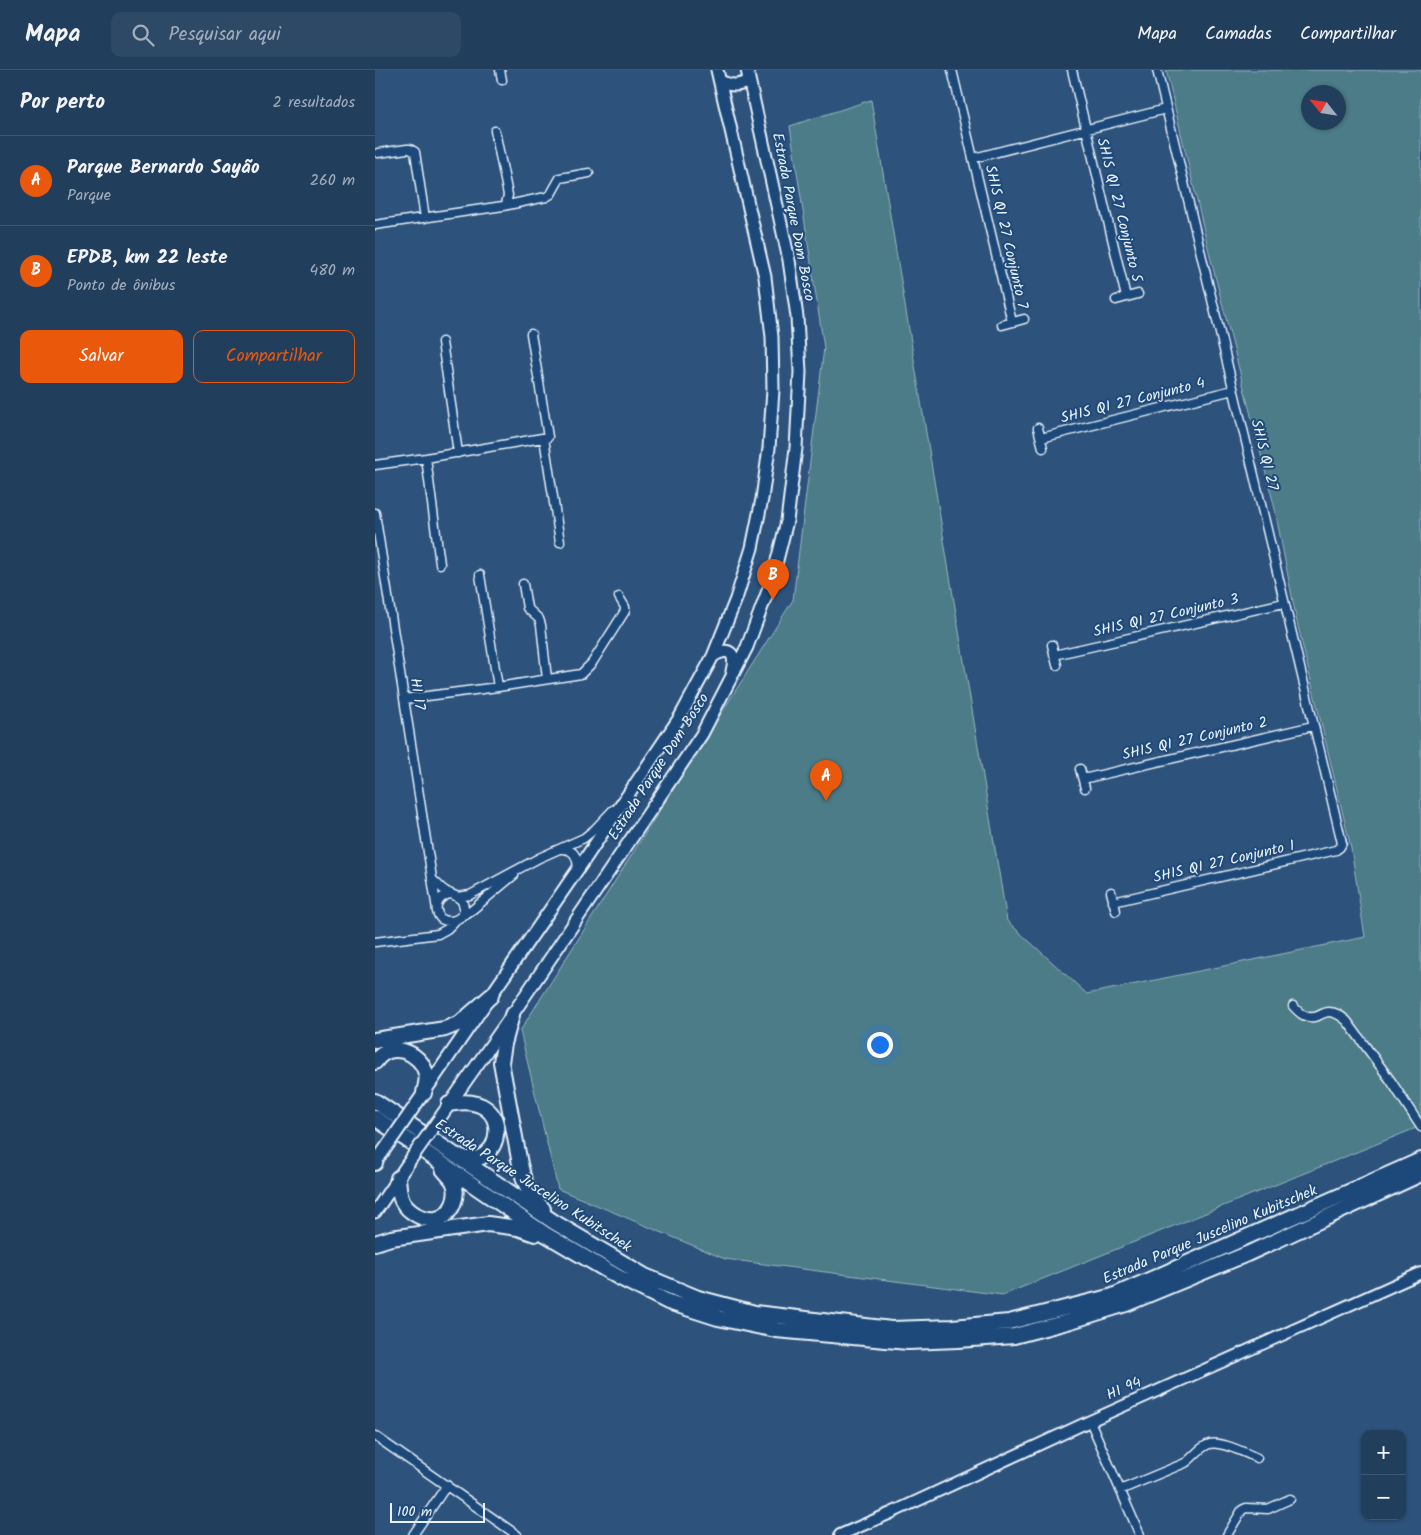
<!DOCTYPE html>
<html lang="pt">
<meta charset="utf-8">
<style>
:root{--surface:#223e5d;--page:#2e4966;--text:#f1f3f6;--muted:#a2aebc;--line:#3f5772;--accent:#ea580c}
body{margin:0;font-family:Kalam,sans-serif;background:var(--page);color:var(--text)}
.controls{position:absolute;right:15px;bottom:15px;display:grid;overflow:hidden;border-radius:10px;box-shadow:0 1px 4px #0004}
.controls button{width:45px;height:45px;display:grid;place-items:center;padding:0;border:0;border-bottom:1px solid var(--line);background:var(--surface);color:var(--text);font:25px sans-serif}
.compass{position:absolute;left:926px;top:15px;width:45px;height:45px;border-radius:50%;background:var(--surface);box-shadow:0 1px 4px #0004;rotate:300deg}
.scale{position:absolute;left:15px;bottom:12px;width:95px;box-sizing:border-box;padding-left:5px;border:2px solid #e8f1f8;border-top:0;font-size:14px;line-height:18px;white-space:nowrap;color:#e8f1f8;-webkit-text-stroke:4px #1f4a7a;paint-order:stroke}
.you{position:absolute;left:504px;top:974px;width:18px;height:18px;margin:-12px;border:4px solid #fff;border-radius:50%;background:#1a73e8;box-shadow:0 0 0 8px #1a73e833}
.badge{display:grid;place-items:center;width:32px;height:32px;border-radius:50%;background:var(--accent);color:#fff;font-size:16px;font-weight:700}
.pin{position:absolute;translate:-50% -41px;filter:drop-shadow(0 1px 2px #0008)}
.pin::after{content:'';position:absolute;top:26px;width:18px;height:15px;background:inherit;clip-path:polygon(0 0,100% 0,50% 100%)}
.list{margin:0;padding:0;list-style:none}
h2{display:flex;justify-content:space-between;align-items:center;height:65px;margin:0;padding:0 20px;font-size:21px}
h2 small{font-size:16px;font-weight:400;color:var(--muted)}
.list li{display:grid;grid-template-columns:32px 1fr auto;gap:15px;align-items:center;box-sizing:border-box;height:90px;padding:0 20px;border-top:1px solid var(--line)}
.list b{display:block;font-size:19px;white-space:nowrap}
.list p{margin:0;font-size:16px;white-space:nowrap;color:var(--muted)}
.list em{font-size:16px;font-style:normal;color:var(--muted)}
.actions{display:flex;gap:10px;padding:15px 20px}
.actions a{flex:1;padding:11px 0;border:1px solid var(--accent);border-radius:10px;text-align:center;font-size:18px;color:var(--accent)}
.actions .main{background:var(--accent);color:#fff}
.icon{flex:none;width:28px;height:28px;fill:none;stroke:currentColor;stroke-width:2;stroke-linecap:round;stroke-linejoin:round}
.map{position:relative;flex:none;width:1046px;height:1465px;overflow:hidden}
header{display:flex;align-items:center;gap:30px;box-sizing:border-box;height:70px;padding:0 25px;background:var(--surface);border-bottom:1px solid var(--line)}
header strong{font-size:24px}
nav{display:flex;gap:28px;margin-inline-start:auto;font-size:18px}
.search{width:350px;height:45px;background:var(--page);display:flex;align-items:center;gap:12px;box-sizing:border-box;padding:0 18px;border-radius:10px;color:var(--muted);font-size:19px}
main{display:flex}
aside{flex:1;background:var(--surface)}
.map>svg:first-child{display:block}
.green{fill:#4c7c87;stroke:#9ab6c0;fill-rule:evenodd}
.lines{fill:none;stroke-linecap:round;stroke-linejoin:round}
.street-casing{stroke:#e8f1f8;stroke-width:11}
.secondary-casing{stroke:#e8f1f8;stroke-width:14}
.primary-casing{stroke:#e8f1f8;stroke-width:15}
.highway-casing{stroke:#e8f1f8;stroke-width:18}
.street{stroke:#1f4a7a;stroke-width:8}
.secondary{stroke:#1f4a7a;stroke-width:10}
.primary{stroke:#1f4a7a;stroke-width:11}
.highway{stroke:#1f4a7a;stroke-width:14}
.primary-bridge-casing{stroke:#e8f1f8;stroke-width:15;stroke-linecap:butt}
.primary-bridge{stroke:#1f4a7a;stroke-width:11}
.labels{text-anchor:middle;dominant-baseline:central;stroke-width:4;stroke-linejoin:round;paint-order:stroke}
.street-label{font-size:15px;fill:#e8f1f8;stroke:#1f4a7a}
</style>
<header>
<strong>Mapa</strong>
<div class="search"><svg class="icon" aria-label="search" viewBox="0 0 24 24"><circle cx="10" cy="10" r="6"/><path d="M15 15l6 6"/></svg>Pesquisar aqui</div>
<nav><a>Mapa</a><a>Camadas</a><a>Compartilhar</a></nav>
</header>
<main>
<aside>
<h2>Por perto<small>2 resultados</small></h2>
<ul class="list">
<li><span class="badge">A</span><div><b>Parque Bernardo Sayão</b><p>Parque</p></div><em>260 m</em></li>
<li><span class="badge">B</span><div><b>EPDB, km 22 leste</b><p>Ponto de ônibus</p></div><em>480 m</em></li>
</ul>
<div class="actions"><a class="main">Salvar</a><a>Compartilhar</a></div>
</aside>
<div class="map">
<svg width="1046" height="1465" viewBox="0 0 1046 1465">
<rect width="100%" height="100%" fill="#2d527c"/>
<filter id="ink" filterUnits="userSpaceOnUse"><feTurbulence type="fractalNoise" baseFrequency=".02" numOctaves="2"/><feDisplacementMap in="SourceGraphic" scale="10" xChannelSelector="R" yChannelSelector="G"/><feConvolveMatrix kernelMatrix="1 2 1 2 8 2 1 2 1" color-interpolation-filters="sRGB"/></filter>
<g filter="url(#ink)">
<path class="green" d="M791 0H1046V1056L628 1225 350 1189 183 1119 145 961 418 530 449 278 415 56 496 30 632 851 712 924 990 867 976 778 922 552 899 435 836 190ZM934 22H964V52H934Z"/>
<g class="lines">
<defs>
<path id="street" d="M125 0 127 10
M577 0 637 252
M697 0 751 227
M120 61 133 125 131 134
M3 83 32 79H35L40 82 50 148
M599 88 791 39
M0 155 128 136 171 127 176 124 185 108 214 103
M741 230 763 224
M627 255 649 249
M67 272 83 383
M663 358 668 378
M169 368 185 472
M666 368 858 320
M51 388 65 494
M0 395 51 388 173 367 156 264
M0 443 62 840
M105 505 123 617
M148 514 152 538 164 549 166 555 172 609
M677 575 682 595
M679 585 909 533
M29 629 123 617 206 604 217 593 250 541V537L244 527
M705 699 710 718
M708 709 938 656
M186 779C199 779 202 786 203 798
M57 809C62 813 66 819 72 822 77 825 82 825 86 830 96 844 79 856 66 849 57 838 63 826 76 824
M736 822 741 841
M83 827 95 825 164 788 209 768 220 759 238 740
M738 832 961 780 965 777 967 773 782 0
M86 847 97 840 139 805
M0 872 63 864 72 859 80 851
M918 936C925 944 932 950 943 946 947 944 950 942 954 942 962 942 967 947 972 951L1016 1011 1046 1057
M715 1351 765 1465
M0 1366 142 1465
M745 1420 810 1393C818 1388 823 1379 832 1375 843 1369 870 1383 882 1388
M38 1465 72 1415
M852 1465 867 1440 871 1438 893 1439 915 1429"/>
<path id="secondary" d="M465 1465 516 1443 715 1351 1046 1203"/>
<path id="primary" d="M345 11C355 16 365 17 374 10
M338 586C354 576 362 583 357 601
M35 1043 212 786 305 647 338 586 361 529 377 478 387 429 394 378 398 320 397 267 390 207 342 0
M62 1052 137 945 327 664 372 577 397 510 412 451 421 378 425 302 422 247 414 190 372 0
M0 1093 15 1072
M0 1142 38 1086"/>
<path id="highway" d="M137 945 129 974 126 992 145 1094 149 1110 157 1127 168 1139
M0 970 70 959 85 953 116 926
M0 992C14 970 46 981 51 1004 53 1010 50 1017 49 1023
M0 1031 179 1152 270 1206 323 1228 380 1243 516 1259 577 1257 634 1252 738 1226 1046 1090
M74 1034C144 1019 127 1106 84 1086
M0 1048 170 1164 243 1207 293 1232 343 1248 401 1260 533 1272 583 1270 639 1266 696 1251 751 1234 872 1184 1046 1104
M0 1093V1092
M23 1108C24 1116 24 1124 27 1131 33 1142 48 1151 61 1149 77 1146 85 1125 78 1111 75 1107 71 1103 68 1099
M0 1173 16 1168 113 1154 143 1158 160 1164"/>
</defs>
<use href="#street" class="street-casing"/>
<use href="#secondary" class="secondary-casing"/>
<use href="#primary" class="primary-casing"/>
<use href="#highway" class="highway-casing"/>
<use href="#street" class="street"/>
<use href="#secondary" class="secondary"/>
<use href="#primary" class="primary"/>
<use href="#highway" class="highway"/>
<defs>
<path id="primary-bridge" d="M15 1072 35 1043
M38 1086 62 1052"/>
</defs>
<use href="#primary-bridge" class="primary-bridge-casing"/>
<use href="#primary-bridge" class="primary-bridge"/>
</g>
</g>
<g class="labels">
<g class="street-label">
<text transform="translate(744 140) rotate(76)">SHIS QI 27 Conjunto 5</text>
<text transform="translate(418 147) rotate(79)">Estrada Parque Dom Bosco</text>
<text transform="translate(631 167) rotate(77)">SHIS QI 27 Conjunto 7</text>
<text transform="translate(758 331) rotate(-14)">SHIS QI 27 Conjunto 4</text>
<text transform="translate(889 385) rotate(76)">SHIS QI 27</text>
<text transform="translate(791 546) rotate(-13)">SHIS QI 27 Conjunto 3</text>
<text transform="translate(42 624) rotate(81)">HI 17</text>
<text transform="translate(820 669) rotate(-13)">SHIS QI 27 Conjunto 2</text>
<text transform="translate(284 697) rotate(-57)">Estrada Parque Dom Bosco</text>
<text transform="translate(849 792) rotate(-13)">SHIS QI 27 Conjunto 1</text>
<text transform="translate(158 1116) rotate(33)">Estrada Parque Juscelino Kubitschek</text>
<text transform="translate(835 1165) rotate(-23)">Estrada Parque Juscelino Kubitschek</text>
<text transform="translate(749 1319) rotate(-24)">HI 94</text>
</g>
</g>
</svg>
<div class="controls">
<button>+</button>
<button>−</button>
</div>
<svg class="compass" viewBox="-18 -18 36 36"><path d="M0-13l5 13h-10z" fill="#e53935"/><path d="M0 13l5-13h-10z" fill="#a2aebc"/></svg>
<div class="scale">100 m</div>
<div class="you"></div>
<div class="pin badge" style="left:451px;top:731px">A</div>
<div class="pin badge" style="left:398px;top:530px">B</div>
</div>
</main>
